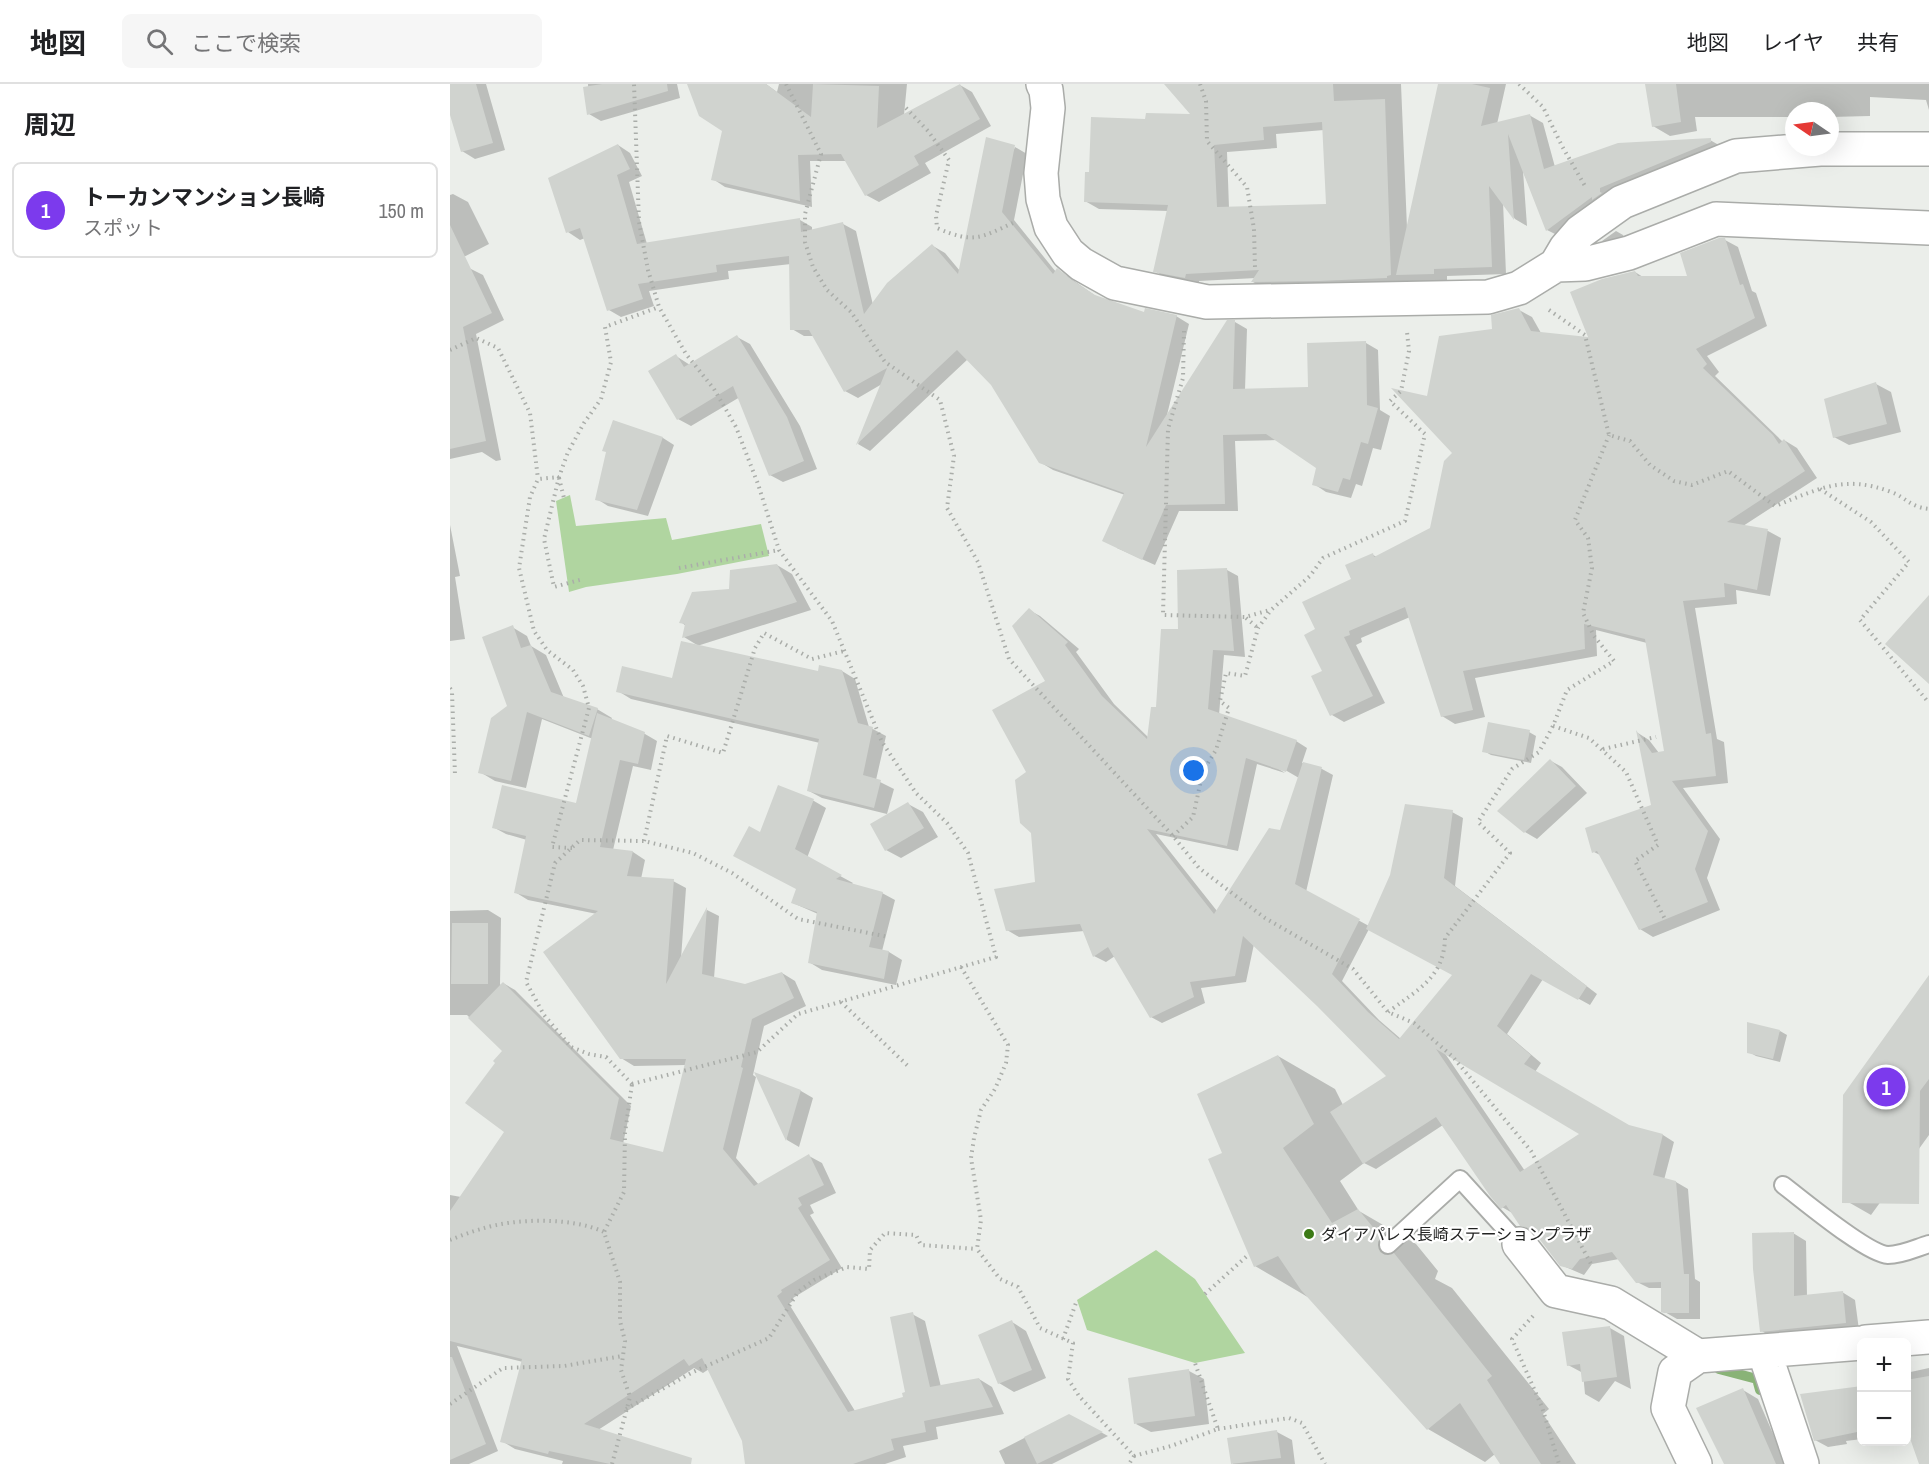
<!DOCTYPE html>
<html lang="ja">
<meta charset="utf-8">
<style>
:root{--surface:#fff;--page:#f6f6f6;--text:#202124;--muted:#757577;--line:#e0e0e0;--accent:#7c3aed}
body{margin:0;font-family:"Archivo Narrow","Noto Sans JP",sans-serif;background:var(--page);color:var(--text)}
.controls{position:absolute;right:18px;bottom:18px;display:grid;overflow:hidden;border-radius:9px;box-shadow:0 6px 24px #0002}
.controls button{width:54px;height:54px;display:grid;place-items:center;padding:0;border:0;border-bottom:2px solid var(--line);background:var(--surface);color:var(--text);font:30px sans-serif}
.compass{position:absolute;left:1335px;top:18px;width:54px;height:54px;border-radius:50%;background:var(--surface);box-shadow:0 6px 24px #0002;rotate:283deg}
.you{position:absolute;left:744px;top:687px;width:21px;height:21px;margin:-15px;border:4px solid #fff;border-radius:50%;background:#1a73e8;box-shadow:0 0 0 9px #1a73e833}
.badge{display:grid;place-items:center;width:39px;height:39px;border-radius:50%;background:var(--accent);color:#fff;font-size:20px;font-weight:700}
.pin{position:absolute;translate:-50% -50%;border:3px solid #fff;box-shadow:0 2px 6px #0006}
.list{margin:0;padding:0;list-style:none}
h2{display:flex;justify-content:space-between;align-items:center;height:78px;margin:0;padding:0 24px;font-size:26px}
h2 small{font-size:20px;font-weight:400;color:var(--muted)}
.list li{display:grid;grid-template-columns:39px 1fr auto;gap:18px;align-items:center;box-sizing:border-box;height:96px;margin:0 12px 12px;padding:0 12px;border:2px solid var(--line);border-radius:9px}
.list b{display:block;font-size:22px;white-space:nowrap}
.list p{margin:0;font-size:20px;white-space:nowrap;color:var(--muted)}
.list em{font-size:20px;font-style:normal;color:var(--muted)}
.icon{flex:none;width:33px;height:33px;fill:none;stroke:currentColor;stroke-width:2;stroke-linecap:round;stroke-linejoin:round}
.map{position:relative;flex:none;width:1479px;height:1380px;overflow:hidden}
header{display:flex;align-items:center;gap:36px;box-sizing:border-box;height:84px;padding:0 30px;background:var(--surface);border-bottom:2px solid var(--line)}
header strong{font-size:28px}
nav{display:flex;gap:33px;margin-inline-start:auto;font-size:21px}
.search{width:420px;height:54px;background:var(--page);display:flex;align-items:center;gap:15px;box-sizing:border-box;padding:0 21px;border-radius:9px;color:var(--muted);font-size:22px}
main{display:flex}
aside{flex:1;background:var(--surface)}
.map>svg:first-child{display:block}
.green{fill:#b0d5a0}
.shadow{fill:#0003;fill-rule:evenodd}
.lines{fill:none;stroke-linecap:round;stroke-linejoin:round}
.stream{stroke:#89b377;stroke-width:10}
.building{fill:#d0d3cf;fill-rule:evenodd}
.lane-casing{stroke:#aaaca9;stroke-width:20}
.street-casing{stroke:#aaaca9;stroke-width:36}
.path{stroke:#aaada9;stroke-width:4;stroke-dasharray:1.5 4.5;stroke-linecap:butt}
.lane{stroke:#fff;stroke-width:16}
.street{stroke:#fff;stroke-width:33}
.poi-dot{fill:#3c7a16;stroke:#fff;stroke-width:2}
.labels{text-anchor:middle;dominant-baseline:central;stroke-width:4.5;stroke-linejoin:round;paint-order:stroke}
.poi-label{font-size:16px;fill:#222322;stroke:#fff;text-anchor:start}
</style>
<header>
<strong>地図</strong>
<div class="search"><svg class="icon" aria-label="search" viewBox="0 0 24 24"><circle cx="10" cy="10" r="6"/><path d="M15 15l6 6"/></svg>ここで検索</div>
<nav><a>地図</a><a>レイヤ</a><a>共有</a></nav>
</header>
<main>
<aside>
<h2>周辺<small></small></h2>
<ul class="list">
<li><span class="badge">1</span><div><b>トーカンマンション長崎</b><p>スポット</p></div><em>150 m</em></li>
</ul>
</aside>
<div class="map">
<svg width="1479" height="1380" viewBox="0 0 1479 1380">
<rect width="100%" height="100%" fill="#ebeeea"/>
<path class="green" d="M120 411 126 442 216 434 222 456 311 440 319 472 227 490 136 503 119 508 106 417Z
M706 1166 745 1195 795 1269 745 1279 637 1246 627 1216Z"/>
<path class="shadow" d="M0 0H36L55 66 25 75 12 67 0 25Z
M138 0H227L230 14 151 37 139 30Z
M254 0H316L327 8 329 0H457L454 31 510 1 522 8 541 42 475 79 481 89 429 118 416 111 397 77H360L362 123 275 103 263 95 273 46Z
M716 0H951L957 144 1015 0H1056L1047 40 1079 31 1093 39 1105 83 1260 56 1274 64 1111 153 1097 146 1073 87 1077 142 1065 135 1053 118 1056 190 997 192V197H959L816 205 803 198 806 194 749 197V201L718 195 705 187 719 127 649 125 635 117 641 89 697 36 744 32ZM874 46 878 121 779 124 777 68 827 64 826 50Z
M1197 0H1479V26L1476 16 1420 13V32L1380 33V27H1344V33H1245L1247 47 1220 52 1203 42Z
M168 61 180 69 192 92 179 98 197 160 350 136 362 143V147L393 140 406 147 423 221 483 162 495 169 510 187 565 63 577 70 564 136 606 188 608 186 620 194 647 213 695 230 726 232 739 240 717 331 785 238 797 245 795 306 860 305 916 259 928 266 930 326 940 332 931 366 923 364 912 402 906 400 901 414 876 408 864 400 868 383 828 356 785 357 788 427H729L705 481 667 464 675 411 603 386 590 378 542 300 518 275 420 367 408 360 432 300 408 314 395 307 364 252H354L342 245 341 180 278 187 279 195 199 207 204 222 171 233 159 226 135 154 130 156 118 148 99 95Z
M3 110 18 118 39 160 4 178 0 176V111Z
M1166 147 1173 151 1175 156 1158 160 1152 157Z
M1275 156 1288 163 1302 207 1306 209 1317 242 1257 272 1269 288 1265 292 1333 358 1334 356 1347 364 1367 394 1293 442 1318 447 1331 454 1320 512 1286 506 1287 520 1245 524 1267 655 1274 658 1278 699 1233 704 1270 755 1257 794 1270 826 1203 853 1190 845 1152 772 1144 768 1203 722 1188 649 1199 656 1209 669 1216 668 1197 559 1146 546 1147 572 1025 594 1035 633 1005 640 992 632 960 533 911 554 912 558 906 561 935 619 894 638 882 631 867 546 923 471 927 473 981 445 1004 369 978 314 1043 247 1069 226 1082 233 1091 249 1140 255 1185 188 1193 193 1239 194Z
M19 184 33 191 54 236 26 250 51 376 46 377 32 368 0 375V193Z
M287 253 300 260 350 342 367 385 333 398 320 391 290 313 241 342 228 335 226 272 240 281Z
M1426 300 1441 308 1451 348 1399 361 1384 353Z
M164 337 213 354 224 361 198 432 158 422 147 415Z
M0 441 10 492 5 493 15 555 0 557Z
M327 481 342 490 361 526 247 562 369 588 392 587 405 595 419 643 436 652 426 696 444 705 437 730 372 714 359 707 370 659 181 615 168 607 223 596 247 561 234 553 236 542 231 538 280 506Z
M777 486 788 492 795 573 774 571 769 631 846 657 857 664 852 679 872 685 883 691 856 808 919 842 1002 728 1013 734 1005 802 1147 910 1140 921 1093 895 1057 950 1091 979 1085 988 1178 1043 1213 1051 1224 1058 1214 1096 1226 1098 1238 1105 1245 1195 1250 1198V1235H1227L1213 1227V1204H1199L1187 1198 1169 1175 1142 1180 1134 1191 1111 1181 1085 1148 1071 1141 1064 1130 1052 1123 993 1041 926 1085 914 1079 890 1097 909 1127 966 1160 988 1187 985 1195 1002 1204 1099 1325 1093 1330 1126 1380H1052L1045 1370 1035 1378 978 1345 861 1215 805 1182 774 1070 828 972 885 1005 893 1021 938 992 868 921 804 860 796 898 751 904 755 919 712 939 701 933 665 872 656 878 644 872 634 847 569 853 557 846 586 799 578 688 597 597 579 526 590 532 629 565 626 568 664 620 699 654 730 547ZM807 680 835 689 829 685 830 683 849 694 831 748 767 827 706 750 788 767ZM919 845 1004 891 951 955 929 936 892 897ZM994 968 1132 1050 1075 1087Z
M62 543 77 552 81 562 96 571 114 614 147 625 162 634 161 636 195 650 207 657 201 686 183 682 163 766 183 768 195 776 191 795 223 797 236 804 231 875 257 826 269 832 264 894 295 902 332 889 345 897 356 922 314 942 303 991 306 993 286 1074 309 1101 359 1072 372 1079 386 1109 360 1121 364 1129 360 1131 392 1184 343 1214 344 1216 339 1220 405 1327 455 1314 462 1230 475 1237 491 1303 529 1295 542 1303 554 1330 486 1343 488 1355 453 1362 456 1373 435 1380H297L294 1357 259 1285 253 1289 244 1284 148 1346 215 1380H112L113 1377 65 1365 52 1357 73 1278 7 1262 48 1367 19 1380H0V1111L11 1113 56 1048 54 967 17 931H0V827L38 826 51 834 50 901 53 899 65 906 181 1022 173 1060 214 1070 236 981 184 982 171 974 147 830 78 816 65 808 77 756 56 750 43 743 128 721 143 655 92 635 76 704 45 697 30 688 59 622Z
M1079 648 1086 652 1081 679 1041 671 1034 667Z
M1101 677 1112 683 1137 709 1087 755 1075 748Z
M329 703 364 717 376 724 357 774 403 799 401 801 432 809 445 816 432 867 439 868 452 876 446 901 372 886 359 878 368 830 343 819 348 805 311 750Z
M458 720 473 728 488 753 451 774 436 766Z
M1479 894V1051L1421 1131 1393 1115Z
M1330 947 1337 951 1330 978 1306 972 1299 968Z
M307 991 351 1007 363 1014 349 1063 337 1056Z
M1343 1149 1356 1157 1357 1212 1392 1208 1405 1216 1409 1246 1324 1255 1312 1247Z
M562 1238 576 1247 596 1294 564 1308 549 1299Z
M1160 1244 1174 1252 1181 1305 1165 1297 1149 1318 1135 1310 1133 1289 1118 1281Z
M1479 1284V1380H1470L1460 1348H1456V1289Z
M739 1287 754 1295 759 1340 701 1348 686 1340Z
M1412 1303V1355L1396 1357 1397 1360 1378 1363 1365 1356Z
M1293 1306 1308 1315 1336 1380H1276Z
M619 1331 658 1352 602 1380H555L549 1367Z
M827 1348 842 1356 845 1380H783L779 1355Z"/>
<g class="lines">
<path class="stream" d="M1269 1285 1307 1295 1310 1306"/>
</g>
<path class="building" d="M0 0H26L43 59 11 68 0 31Z
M152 0H217L218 7 137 31 133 3Z
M237 0H316L361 33 363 0 429 2 427 44 510 0 530 35 464 72 469 81 415 112 391 70 348 71 350 117 261 96 272 47 249 32Z
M714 0H883L884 17 935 15 941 191 937 192V194L869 197 801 198 809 186 736 190 735 194 703 188 718 121 634 118 635 88H639L641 33 695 35 696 29 740 30ZM872 38 876 120 767 123 764 61 814 56 813 43Z
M988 0H1022L1040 4 1031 42 1080 30 1094 85 1168 59 1261 54V58L1150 104V108L1152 109 1142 116V113L1096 147 1058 50 1064 136 1039 102 1042 183 984 185V190L946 191Z
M1195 0H1226L1231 38 1202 43Z
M536 53 565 61 552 128 603 190 607 184 622 196 645 211 694 228 695 224 727 231 696 363 777 236H785L783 305 858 303 857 259 916 257 917 321 928 324 918 360 911 358 900 396 893 394 888 408 862 401 866 384 816 350 773 351 775 420 716 421 692 476 652 457 674 409 589 379 541 301 507 266 406 361 437 284 394 308 359 246H340L339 172 266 181 267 188 188 200 193 215 157 227 130 144 116 149 98 94 168 60 180 85 167 91 187 160 350 134 351 148 393 138 414 230 437 199 482 160 508 190Z
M0 141 42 229 13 243 36 357 0 365Z
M1269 154H1275L1290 201 1293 200 1305 234 1246 265 1257 280 1253 284 1323 351 1329 360 1334 355 1355 387 1277 438 1318 445 1307 506 1274 499 1275 513 1233 517 1256 650 1261 649 1266 692 1222 697 1258 747 1245 785 1258 818 1189 846 1147 767 1142 769 1135 744 1201 721 1186 646 1202 669 1214 667 1195 555 1134 540 1135 565 1013 587 1023 626 991 633 955 523 899 547 900 551 894 553 923 612 880 632 861 592 872 587 854 551 865 545 852 518 901 495 895 481 923 469 924 473 980 444 994 377 1002 369 941 304 977 312 989 252 1042 245 1041 231 1069 224 1081 247 1138 253 1120 208 1152 195 1185 187 1188 192H1237L1230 169Z
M287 251 337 333 354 377 319 392 283 302 227 336 198 287 226 270 234 283Z
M1426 298 1437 340 1383 354 1374 315Z
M163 336 213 353 187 426 145 416 156 368 152 367Z
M327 480 347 518 232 554 235 540 229 539 242 508 279 505 280 486Z
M777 484 784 567 763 566 758 625 847 656 836 688 796 674 777 762 697 745 764 830 819 744 830 746 853 678 872 683 845 800 910 835 882 890 918 928 949 955 1002 891 916 845 940 791 955 720 1003 726 994 794 1137 902 1128 916 1081 890 1047 942 1081 971 1074 980 1179 1041 1213 1050 1203 1091 1226 1097 1234 1190H1239V1229H1214L1211 1228V1198L1186 1199 1162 1168 1130 1175 1122 1185 1110 1182 1084 1148 1076 1143 1070 1142 1056 1121 1051 1125 1040 1112 986 1033 913 1080 880 1028 936 992 867 922 793 852 785 892 740 898 744 913 700 934 658 863 643 873 630 840 556 847 544 805 585 798 581 749 570 739 565 696 576 688 542 626 595 597 562 542 579 524 618 558 615 561 652 612 697 655 701 623H706L711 545H728L727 486ZM986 965 1129 1050 1070 1088Z
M1479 511V600L1435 560Z
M63 541 71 564 81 561 101 608 148 624 139 652 77 628 61 697 28 689 41 634 57 622 32 553Z
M231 557 368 587 369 581 392 586 408 639 423 643 413 691 431 696 424 724 357 707 369 655 166 608 172 582 222 594Z
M147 629 195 648 188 680 170 676 150 763 183 767 177 792 224 795 216 900 257 823 252 890 295 900 332 888 344 914 302 935 291 983 293 984 273 1065 304 1102 359 1070 374 1101 348 1114 352 1121 348 1124 380 1176 331 1206 332 1208 327 1212 398 1328 453 1313 452 1309 455 1308 440 1233 463 1228 480 1303 529 1294 543 1323 474 1337 476 1348 441 1355 444 1366 403 1380H295L292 1357 252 1274 239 1282 234 1275 134 1340 242 1374 241 1380H160L99 1367 98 1370 50 1358 72 1275 0 1257V1127L54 1048 15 1019 45 979 43 977 52 967 18 934 53 898 169 1014 160 1055 213 1068 236 975H170L93 868 148 827 64 809 76 752 42 744 52 701 126 719Z
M1038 638 1080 646 1074 676 1032 668Z
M1100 675 1126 702 1074 749 1047 727Z
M328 701 364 715 345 765 392 791 386 795 433 808 419 863 439 867 434 895 358 879 367 828 341 819 346 805 283 772 299 742 310 748Z
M458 718 474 744 435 767 420 740Z
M2 839H38V900H1Z
M1479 891V995L1470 1007 1469 1120 1392 1119 1393 1011Z
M1297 938 1330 946 1323 975 1297 969Z
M828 971 864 1040 833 1064 882 1139 908 1125 931 1153 928 1158 930 1168 935 1171 944 1169 1042 1292 1037 1296 1091 1380H1050L1010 1319 977 1346 851 1206 828 1172 804 1183 758 1075 772 1069 747 1010Z
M304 988 351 1006 336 1057Z
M1344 1148V1212L1393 1207 1396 1239 1310 1248 1303 1185 1302 1149Z
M562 1236 582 1286 548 1300 528 1251Z
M1160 1242 1167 1293 1132 1298 1130 1280 1117 1282 1112 1248Z
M0 1273H2L36 1360 0 1376Z
M739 1285 745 1332 684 1340 678 1294Z
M1479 1292V1380H1469L1456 1343V1296Z
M1412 1302V1347L1364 1357 1350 1310Z
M1293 1304 1312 1348 1326 1380H1274L1246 1324Z
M619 1330 653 1348 587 1380 574 1353Z
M827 1346 831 1374 781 1380 777 1354Z"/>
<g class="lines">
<defs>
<path id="lane" d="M1333 1101C1353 1116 1417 1170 1438 1171 1452 1171 1466 1164 1479 1160
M938 1161 1010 1095 1069 1160"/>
<path id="street" d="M593 0 596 6 598 24 591 89 593 115 601 143 618 169 631 180 665 199 757 218 1038 213 1069 204 1106 181 1135 180 1179 169 1266 135 1479 144
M1106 181 1116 164 1130 148 1172 118 1286 72 1370 65H1479
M1069 1160 1106 1207 1161 1219 1248 1272 1412 1259
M1416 1258 1479 1253
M1314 1267 1352 1380
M1245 1380 1218 1324 1225 1288 1248 1272"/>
</defs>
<use href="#lane" class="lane-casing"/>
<use href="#street" class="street-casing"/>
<path class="path" d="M336 0 371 70 355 130V158L363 183 377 206 401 228 435 278 490 316 504 372 497 424 528 478 559 575 723 752 749 784 815 834 903 885 938 928 964 939 1003 973 1081 1067 1141 1180
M750 0 756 17 757 57 797 103 804 145 805 184
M1069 0 1093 23 1112 62 1135 102
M456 24 478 47 499 76 486 132 487 144C524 160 530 154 565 138
M1099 226 1135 251 1159 351 1180 357 1200 381 1224 397 1242 401 1278 387 1325 422C1369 405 1394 390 1441 408 1457 414 1460 423 1479 425
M734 247 733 294 718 345 713 531 795 533 820 526
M0 266 26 254 48 264 80 329 88 395
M109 393 94 455 104 503 133 495
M109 394 114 414
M1370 405 1421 438 1459 478 1410 536 1479 619
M229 484 329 466
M796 534 808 544
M0 604 2 608 5 691
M1103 642 1139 654 1176 688 1208 761 1185 777 1216 837
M1153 665 1206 653
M723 752 743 733 753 687 766 666 779 624 770 617 776 589 795 592 808 544 821 526 860 492 873 474 955 437 975 350 940 317 951 307 959 267 957 248
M194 757 217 652 273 669 305 564 314 549 362 575 394 567
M122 764 102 763 139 624 133 602 123 586 97 566 84 547 69 484 80 413 88 395 109 393 118 368 134 339 151 315 161 278 155 243 209 223
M511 883 558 961 556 979 545 1005 531 1026 524 1054 521 1074 531 1136 527 1165 550 1195 568 1203 590 1244 623 1259 618 1295 629 1312 684 1372 679 1380
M391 918 459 983
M938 928C967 906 994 894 995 854L1060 769 1028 738 1062 685 1089 668 1103 642 1117 606 1164 577 1144 552 1133 529 1142 484 1138 454 1125 436 1159 351
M182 1000 307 968 348 930 546 873 518 769 497 739 466 709 432 658 382 537 329 466 308 400 286 343 264 305 236 270 209 223 198 186 189 138 184 0
M182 1000 156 973 139 970 121 963 94 931 76 898 105 779 130 756 194 757 243 769 282 789 348 835 439 853
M0 1156C10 1152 20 1148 31 1145 65 1134 122 1133 154 1148
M755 1210 798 1171
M1083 1232 1062 1255 1092 1323 1109 1380
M613 1255 627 1216
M0 1320 53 1284 114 1282 173 1272
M176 1325 243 1288 319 1254 348 1208 364 1196 397 1183 419 1185 420 1166 435 1149 466 1151 471 1161 527 1165
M768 1345 839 1334 852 1339 875 1380
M684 1372 721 1362 768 1345 745 1279
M162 1380 180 1313 171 1286 175 1257 170 1237V1198L154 1148 174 1108 175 1049 182 1000"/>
<use href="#lane" class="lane"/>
<use href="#street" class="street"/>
</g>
<circle class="poi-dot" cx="859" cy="1150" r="6"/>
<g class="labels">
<g class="poi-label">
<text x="871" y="1150">ダイアパレス長崎ステーションプラザ</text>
</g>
</g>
</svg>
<div class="controls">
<button>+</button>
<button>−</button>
</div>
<svg class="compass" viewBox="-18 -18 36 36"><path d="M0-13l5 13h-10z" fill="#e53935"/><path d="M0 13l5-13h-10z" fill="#757577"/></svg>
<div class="you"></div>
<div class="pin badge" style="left:1436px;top:1003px">1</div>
</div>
</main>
